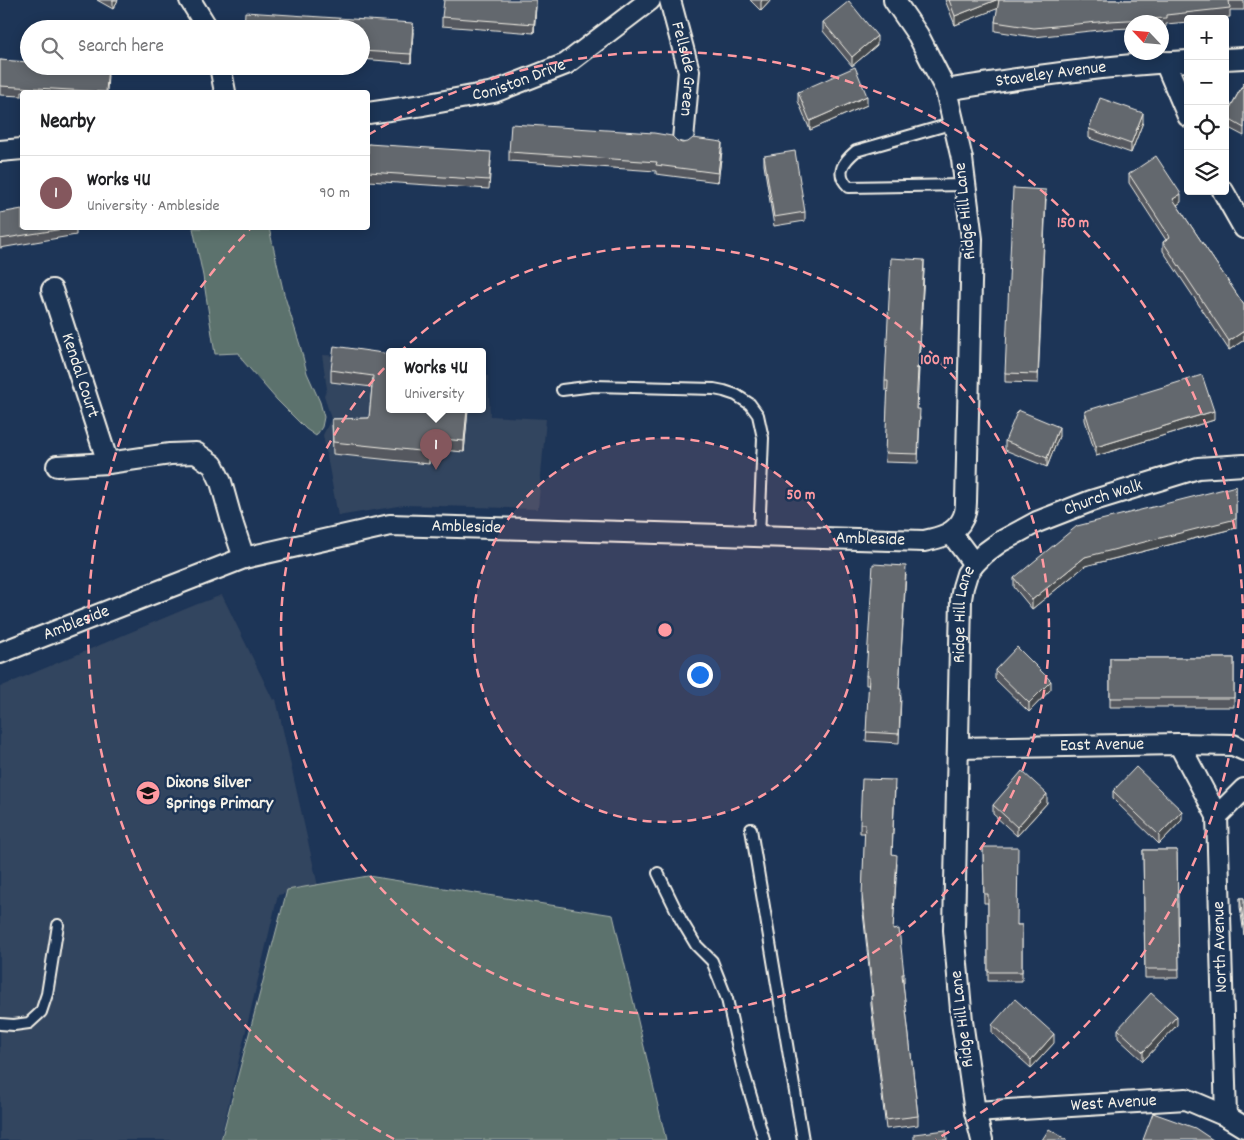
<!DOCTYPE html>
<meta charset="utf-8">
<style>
:root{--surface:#fff;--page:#f2f2f2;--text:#202124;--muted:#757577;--line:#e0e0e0;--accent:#84575d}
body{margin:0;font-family:Dekko,sans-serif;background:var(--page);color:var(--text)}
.controls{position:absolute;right:15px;top:15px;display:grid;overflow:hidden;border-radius:5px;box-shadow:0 2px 12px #0003}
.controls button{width:45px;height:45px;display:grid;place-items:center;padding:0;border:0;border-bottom:1px solid var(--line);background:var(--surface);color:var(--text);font:25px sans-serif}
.compass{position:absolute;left:1124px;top:15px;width:45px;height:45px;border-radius:50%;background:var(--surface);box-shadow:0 2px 12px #0003;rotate:296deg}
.you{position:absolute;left:699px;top:674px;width:18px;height:18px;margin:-12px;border:4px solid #fff;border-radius:50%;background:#1a73e8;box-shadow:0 0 0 8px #1a73e833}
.badge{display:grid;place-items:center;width:32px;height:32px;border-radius:50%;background:var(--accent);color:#fff;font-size:16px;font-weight:700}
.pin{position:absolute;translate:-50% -41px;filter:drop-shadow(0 1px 2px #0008)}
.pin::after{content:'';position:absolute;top:26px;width:18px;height:15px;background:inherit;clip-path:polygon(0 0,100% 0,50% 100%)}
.popup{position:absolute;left:386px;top:348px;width:100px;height:65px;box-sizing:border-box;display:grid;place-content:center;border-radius:5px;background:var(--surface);filter:drop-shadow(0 1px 4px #0005);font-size:16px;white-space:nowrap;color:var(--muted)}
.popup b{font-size:19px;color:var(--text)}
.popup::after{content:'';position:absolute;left:50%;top:100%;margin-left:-10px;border:10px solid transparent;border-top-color:var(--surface)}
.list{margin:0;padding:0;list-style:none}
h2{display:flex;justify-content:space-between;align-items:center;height:65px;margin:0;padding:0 20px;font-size:21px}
h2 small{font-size:16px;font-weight:400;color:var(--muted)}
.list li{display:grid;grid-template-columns:32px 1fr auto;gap:15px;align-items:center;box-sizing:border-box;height:75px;padding:0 20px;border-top:1px solid var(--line)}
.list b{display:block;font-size:19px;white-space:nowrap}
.list p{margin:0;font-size:16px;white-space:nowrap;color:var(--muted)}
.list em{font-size:16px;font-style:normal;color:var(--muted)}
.icon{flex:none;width:28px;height:28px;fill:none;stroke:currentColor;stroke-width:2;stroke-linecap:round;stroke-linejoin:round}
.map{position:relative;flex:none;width:1244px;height:1140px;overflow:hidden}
.search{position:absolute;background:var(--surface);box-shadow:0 2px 12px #0003;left:20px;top:20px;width:350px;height:55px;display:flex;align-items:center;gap:12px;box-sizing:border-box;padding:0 18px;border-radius:28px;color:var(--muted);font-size:19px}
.panel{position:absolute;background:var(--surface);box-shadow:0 2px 12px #0003;left:20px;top:90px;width:350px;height:140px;border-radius:5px}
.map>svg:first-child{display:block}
.built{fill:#32445e}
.green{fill:#5b726d;stroke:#a8b2aa}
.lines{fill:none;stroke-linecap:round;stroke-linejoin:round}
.service-casing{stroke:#f4f1e8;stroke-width:14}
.minor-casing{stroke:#f4f1e8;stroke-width:24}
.service{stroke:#1d3557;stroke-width:10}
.minor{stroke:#1d3557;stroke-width:20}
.wall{fill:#55595f;stroke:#f4f1e8}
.shaded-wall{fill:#45484d;stroke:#f4f1e8}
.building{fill:#63676e;stroke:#f4f1e8}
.ring{fill:none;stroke:#ff9aa2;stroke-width:2.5;stroke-dasharray:9 6}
.labels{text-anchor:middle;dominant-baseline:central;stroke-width:5;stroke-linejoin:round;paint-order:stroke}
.street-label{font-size:18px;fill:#f4f1e8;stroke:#1d3557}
.poi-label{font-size:18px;font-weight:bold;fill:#f4f1e8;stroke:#1d3557;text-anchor:start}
.centre{fill:#ff9aa2;stroke:#1d3557;stroke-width:2.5}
.ring-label{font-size:15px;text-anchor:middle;font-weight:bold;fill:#ff9aa2;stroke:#1d3557;stroke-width:5;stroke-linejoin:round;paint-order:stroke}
</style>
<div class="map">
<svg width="1244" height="1140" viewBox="0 0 1244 1140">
<rect width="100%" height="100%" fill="#1d3557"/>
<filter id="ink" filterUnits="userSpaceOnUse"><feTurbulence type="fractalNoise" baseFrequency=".02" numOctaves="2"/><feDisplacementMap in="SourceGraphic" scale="10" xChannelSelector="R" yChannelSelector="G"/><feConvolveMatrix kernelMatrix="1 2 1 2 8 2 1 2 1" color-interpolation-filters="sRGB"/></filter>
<g filter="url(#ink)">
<path class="built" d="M322 355 390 358V409H482V375L488 376 490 416 546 419 538 509 404 505 338 516 323 435 331 419 324 395 327 389Z
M222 595 273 700 276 699 318 886 278 895 220 1140H0V687L195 605Z"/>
<path class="green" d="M193 228H269L284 294 300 345 307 373 320 402 324 417 322 427 316 436 306 429 277 400 243 361 239 353 215 354 203 276Z
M368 876 613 915 666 1140H221L287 890Z"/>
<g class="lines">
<defs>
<path id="service" d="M954 123 856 151C844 161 834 173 849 187L965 185
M562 390 594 386 714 389 724 391 736 395 750 404 758 415 763 438 759 537
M751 829 803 1140
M658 873 681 920 696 945 712 961 727 999 742 1066 764 1140
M0 1024 14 1025 29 1023 41 1012 47 994 58 925"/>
<g id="minor">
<path d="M190 0 208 29"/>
<path id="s1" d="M670 0 689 71 683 140"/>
<path d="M1225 59 1244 58"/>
<path d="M1165 62 1188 116"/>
<path d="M220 66 225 92"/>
<path id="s2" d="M946 90C1026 77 1107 65 1188 61"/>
<path id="s3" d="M368 113 423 105 494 92 566 64 650 0"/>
<path d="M0 151 22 149"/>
<path d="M1223 191 1244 228"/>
<path id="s4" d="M52 290 108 463"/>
<path d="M57 466 108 463 170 454 196 453 213 465 221 482 233 525 244 558"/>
<path d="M951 533 974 564"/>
<path id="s5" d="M0 653 244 558 390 525 924 541C939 538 956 534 963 518 965 514 966 507 966 502L972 239 962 159 946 90 918 35 894 0"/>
<path d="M1179 744 1217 816"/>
<path id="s6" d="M958 748 1179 744 1233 745 1244 750"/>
<path id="s7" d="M975 1112 1186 1099 1226 1116 1244 1127"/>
<path d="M1226 1116 1217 816 1244 789"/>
<path id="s8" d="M982 1140 975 1112 962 1021 954 930 961 599 963 587 967 574 974 564 985 553 1000 542 1037 522 1091 501 1198 468 1244 465"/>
</g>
</defs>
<use href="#service" class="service-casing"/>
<use href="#minor" class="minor-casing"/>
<use href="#service" class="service"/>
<use href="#minor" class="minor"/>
</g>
<path class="wall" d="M97 0H118L113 9Z
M750 0H771L761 11Z
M945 0H1244V10H1230V17L1215 19H1188V22L1166 24V27H1162V22H1132V28L1109 29 1034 37 995 31V22L998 8 955 25Z
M536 6 534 33 442 26V17Z
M823 22 877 45 852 66 823 31Z
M361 29 413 32 411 63 361 59Z
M0 60 108 75 107 92H22V96L0 95Z
M1244 83V136L1225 126V116Z
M798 92 867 105 810 130 798 101Z
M1143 122 1131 153 1089 138V129Z
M677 141 722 151 718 182 656 174V171L509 161V152Z
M368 144 491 161 489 189 368 181Z
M764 156 805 212V221L774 226 764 165Z
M1129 174 1181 202 1177 205 1244 305V340L1229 350 1163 251V242L1166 240 1129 183Z
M1046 199 1038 383 1005 382V373Z
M0 213 22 228H76V235L0 248Z
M924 269 917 409 920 418 918 463 885 462 888 390H885V381Z
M390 354V409H468L464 452 431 449 429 464 333 454 332 419 369 418 372 387 331 382V370Z
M1085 411 1214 420 1096 456 1085 420Z
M1059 436 1047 467 1005 450V441Z
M1236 528 1085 566 1032 609 1014 587V578Z
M906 575 899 689 901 698 899 743 866 741 869 685H866V676Z
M1110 658H1234V707H1110Z
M995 670 1051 689 1029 712 995 679Z
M895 789 892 854 897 864 893 930 904 974V983H903L918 1116V1125L886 1129 871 1005V996H872L862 903 865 833H860V824Z
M1113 791 1182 820 1159 844 1113 799Z
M1047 803 1017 836 993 814V805Z
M983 847 1017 925H1022V981H988V903H984Z
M1143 850H1177L1179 978H1145Z
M1240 898H1244V935L1240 907Z
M992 1025 1054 1043 1031 1068 992 1033Z
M1177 1025 1143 1061 1118 1038V1029Z"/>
<path class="shaded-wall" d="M113 0H118L113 9Z
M536 0V6L534 33V24Z
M762 0H771L761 11V2Z
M996 0H999V8L955 25V16Z
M413 23V32L411 63V54Z
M877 36V45L852 66V57Z
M867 96V105L810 130V121Z
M1143 113V122L1131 153V144Z
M722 142V151L718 182V173Z
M1181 194V202L1173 208V199Z
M924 260V269L918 377V368Z
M1244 331V340L1229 350V341Z
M467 409H468L464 452V441Z
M1214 411V420L1096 456V447Z
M1059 427V436L1047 467V458Z
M431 438V449L429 464V452Z
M1236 486V528L1085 566 1032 609V600L1085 557Z
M1051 681V689L1029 712V703Z
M1047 794V803L1017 836V827Z
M1182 811V820L1159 844V835Z
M1177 1016V1025L1143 1061V1052Z
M1054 1034V1043L1031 1068V1060Z"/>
<path class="building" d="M444 0H536L534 24 442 17Z
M949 0H996L955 16Z
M999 0H1244V1H1229L1230 8 1166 15V18L1109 21 1034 28 995 22Z
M849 1 877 36 852 57 823 22Z
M245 12 413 23 411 54 361 51V29H244Z
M0 60 29 62V66H108L106 92 0 86Z
M855 67 867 96 810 121 798 92Z
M1244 83V128L1225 117Z
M1100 98 1143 113 1131 144 1089 129Z
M511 124 654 133 672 136 677 141 682 143 688 142 693 138 722 142 718 173 656 165 657 162 509 152Z
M368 144 491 152 489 180 368 172Z
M795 151 805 212 774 217 764 156Z
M1156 156 1181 194 1173 199 1244 305V331L1229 341 1163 242 1170 237 1129 174Z
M1013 188 1046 190 1038 374 1005 373Z
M22 209V228H69L0 239V213Z
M891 258 924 260 918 368H916L918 369 916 409H920L918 454 885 453 888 381H885Z
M334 346 390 354V409H467L464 441 431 438 429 452 333 442 332 419 369 418 373 376 331 370Z
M1202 375 1214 411 1096 447 1085 411Z
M1018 410 1059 427 1047 458 1005 441Z
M1236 486V519L1085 557 1032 600 1014 578 1077 526Z
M873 564 906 566 899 689H901L899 734 866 732 869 676H866Z
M1017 647 1051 681 1029 703 995 670Z
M1110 658H1234V698H1110Z
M1136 767 1182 811 1159 835 1113 791Z
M1022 771 1047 794 1017 827 993 805Z
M862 779 895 780 892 854 897 855 893 930 899 929 904 974H902L918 1116 886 1120 871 996H873L862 895 865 824H860Z
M983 847H1018L1017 925H1022V972H988V894H984Z
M1143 850H1177L1179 969H1145Z
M1240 898H1244V926Z
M1151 993 1177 1016 1143 1052 1118 1029Z
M1015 999 1054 1034 1031 1060 992 1025Z
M1153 1113 1195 1128 1213 1140H1143Z
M1049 1129 1067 1140H1042Z
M946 1130 947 1140H914V1134Z"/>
</g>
<circle cx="665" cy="630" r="192" fill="#ff9aa2" fill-opacity=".12"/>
<g class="ring">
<circle cx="665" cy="630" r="192"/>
<circle cx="665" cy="630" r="384"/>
<path d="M394 1139A577 577 0 0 1 250 229M368 135A577 577 0 1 1 936 1139"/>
</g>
<defs>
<symbol id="school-disc" viewBox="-11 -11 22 22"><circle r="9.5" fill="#ff9aa2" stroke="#1d3557"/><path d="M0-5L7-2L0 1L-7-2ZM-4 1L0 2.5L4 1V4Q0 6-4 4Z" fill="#111"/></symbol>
</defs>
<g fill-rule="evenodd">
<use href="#school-disc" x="134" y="779" width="28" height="28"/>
</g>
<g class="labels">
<g class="street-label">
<text stroke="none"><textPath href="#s1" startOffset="71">Fellside Green</textPath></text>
<text stroke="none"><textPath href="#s2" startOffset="106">Staveley Avenue</textPath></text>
<text stroke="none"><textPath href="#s3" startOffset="155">Coniston Drive</textPath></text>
<text transform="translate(966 211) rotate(-96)">Ridge Hill Lane</text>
<text stroke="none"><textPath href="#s4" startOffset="90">Kendal Court</textPath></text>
<text stroke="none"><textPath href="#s8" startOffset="728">Church Walk</textPath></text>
<text stroke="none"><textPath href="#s5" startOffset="488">Ambleside</textPath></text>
<text stroke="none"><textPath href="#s5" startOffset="892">Ambleside</textPath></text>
<text stroke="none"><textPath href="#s8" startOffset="528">Ridge Hill Lane</textPath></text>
<text stroke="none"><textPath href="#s5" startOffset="82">Ambleside</textPath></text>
<text stroke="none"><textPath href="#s6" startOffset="144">East Avenue</textPath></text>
<text transform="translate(1221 947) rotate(-92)">North Avenue</text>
<text transform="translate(963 1019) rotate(-97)">Ridge Hill Lane</text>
<text stroke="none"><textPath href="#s7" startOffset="139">West Avenue</textPath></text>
</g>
<g class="poi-label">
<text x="166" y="783">Dixons Silver<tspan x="166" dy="21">Springs Primary</tspan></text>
</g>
</g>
<circle cx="665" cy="630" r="8" class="centre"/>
<g class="ring-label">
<text x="1073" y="227">150 m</text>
<text x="937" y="364">100 m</text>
<text x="801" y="499">50 m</text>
</g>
</svg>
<div class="controls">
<button>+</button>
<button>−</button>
<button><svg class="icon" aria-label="locate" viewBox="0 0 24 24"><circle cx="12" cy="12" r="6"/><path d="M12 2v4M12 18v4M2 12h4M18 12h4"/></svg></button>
<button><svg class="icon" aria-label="layers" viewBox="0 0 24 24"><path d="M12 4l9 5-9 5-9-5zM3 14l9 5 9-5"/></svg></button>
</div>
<svg class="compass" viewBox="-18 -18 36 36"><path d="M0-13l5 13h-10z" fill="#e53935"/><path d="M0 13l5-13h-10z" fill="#757577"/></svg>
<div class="you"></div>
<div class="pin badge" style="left:436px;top:470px">1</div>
<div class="popup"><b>Works 4U</b>University</div>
<div class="search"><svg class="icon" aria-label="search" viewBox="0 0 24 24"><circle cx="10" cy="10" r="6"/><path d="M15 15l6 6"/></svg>Search here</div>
<section class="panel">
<h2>Nearby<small></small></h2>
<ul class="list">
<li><span class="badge">1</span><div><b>Works 4U</b><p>University · Ambleside</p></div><em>90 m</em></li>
</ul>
</section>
</div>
